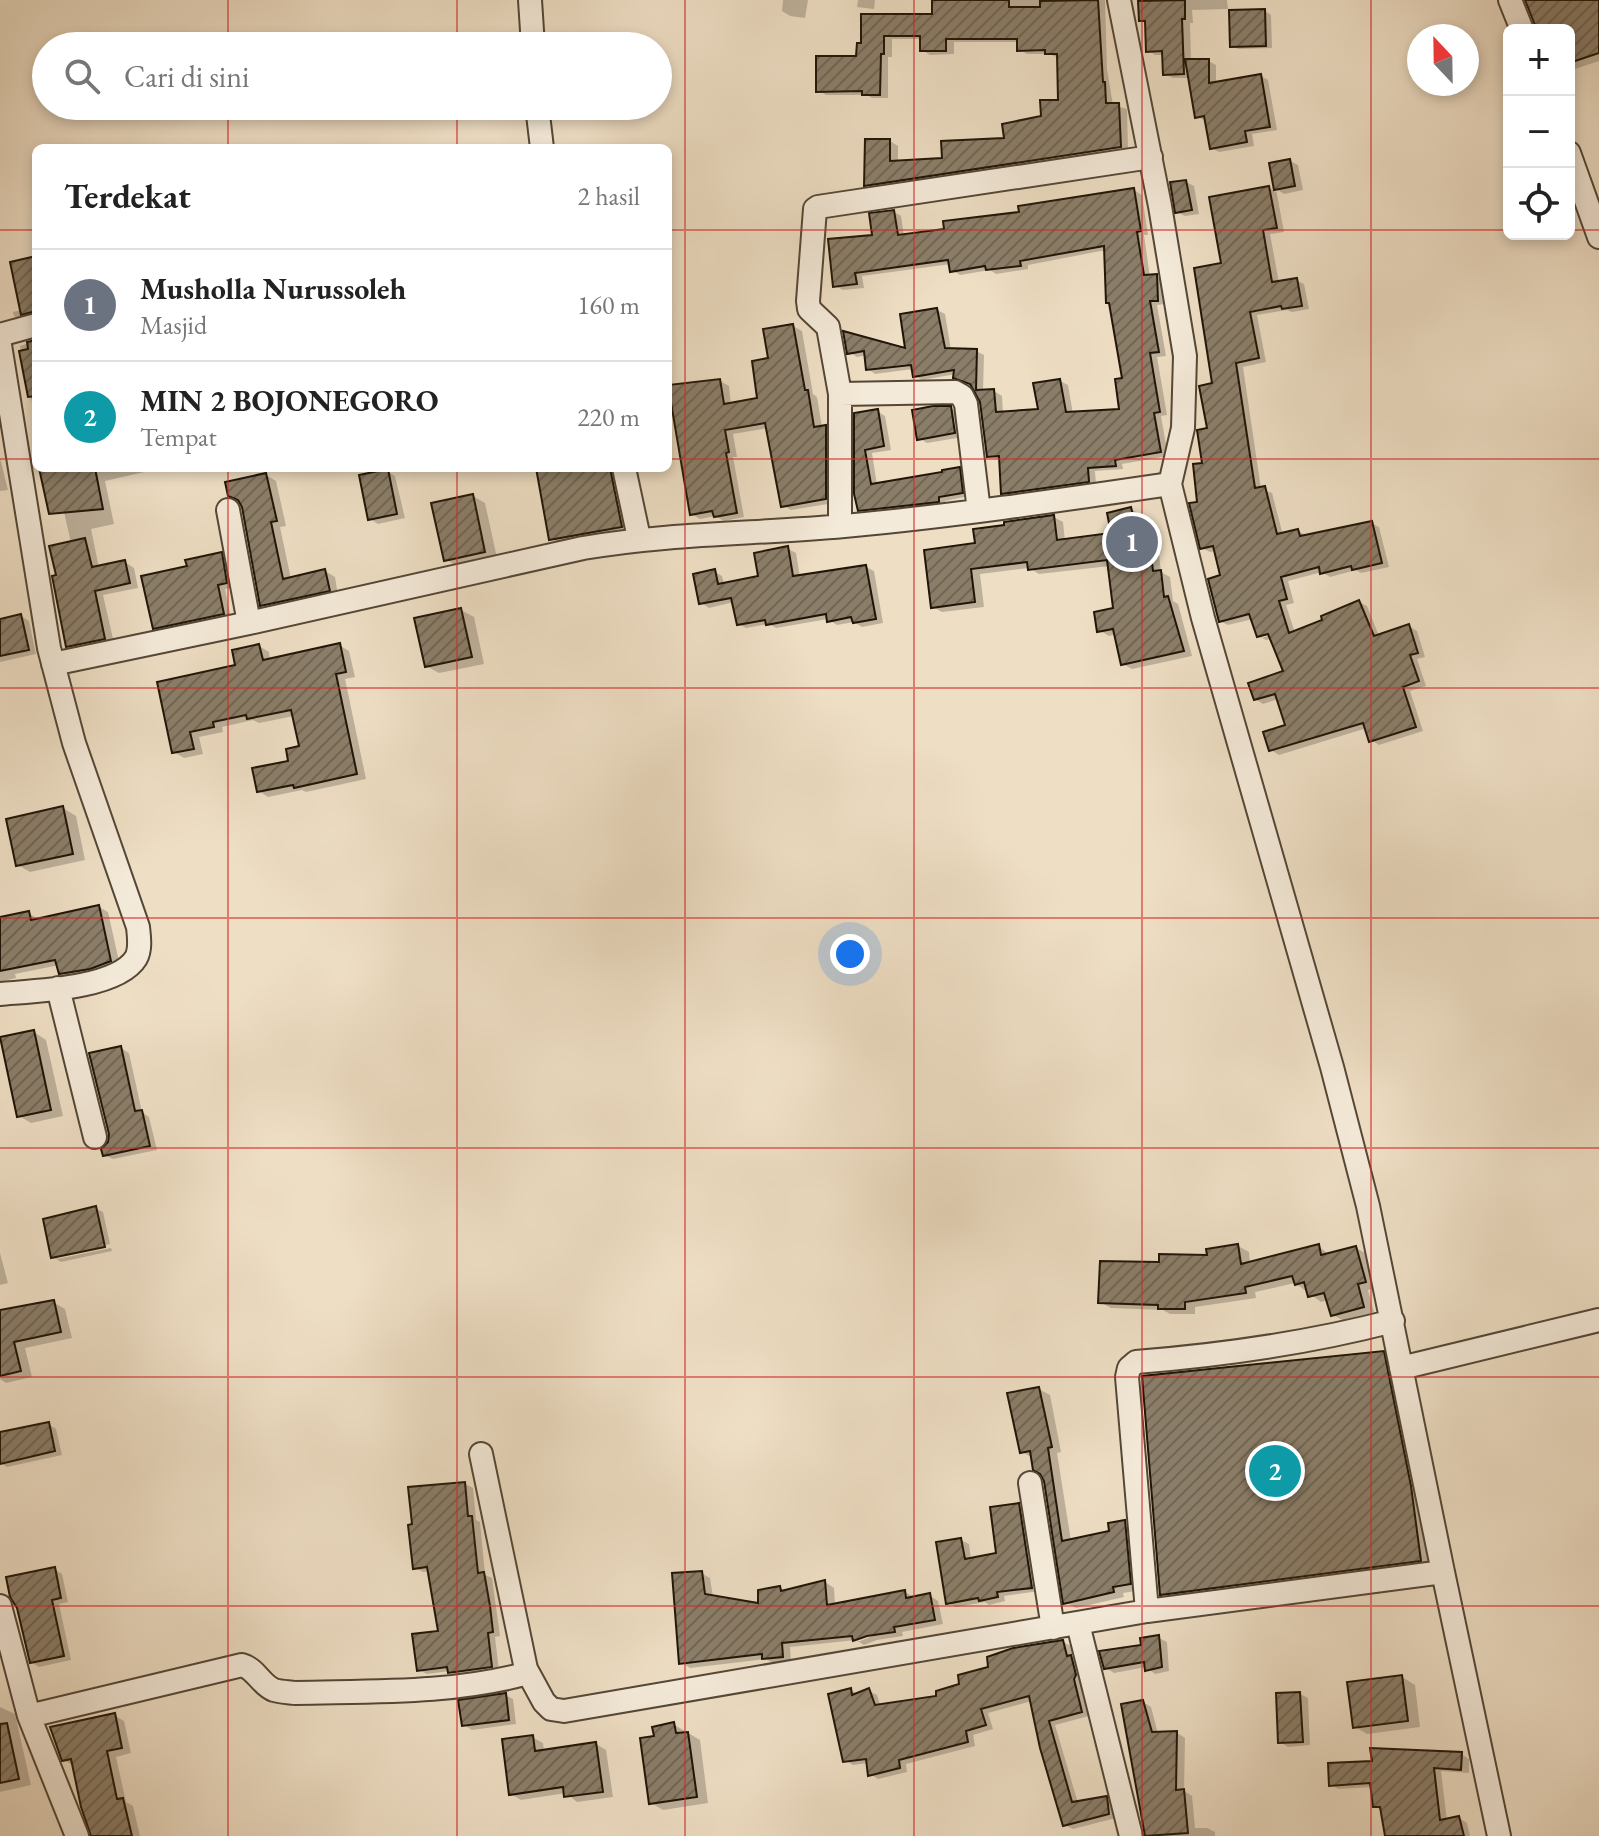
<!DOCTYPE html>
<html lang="id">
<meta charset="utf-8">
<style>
:root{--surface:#fff;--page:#f6f6f6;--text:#222;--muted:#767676;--line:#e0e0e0;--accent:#7c3aed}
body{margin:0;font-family:"EB Garamond",serif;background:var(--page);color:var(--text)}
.controls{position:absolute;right:24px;top:24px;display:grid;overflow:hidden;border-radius:12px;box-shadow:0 4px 12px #0003}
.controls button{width:72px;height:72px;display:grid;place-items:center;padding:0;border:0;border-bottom:2px solid var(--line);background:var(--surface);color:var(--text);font:40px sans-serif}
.compass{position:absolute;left:1407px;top:24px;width:72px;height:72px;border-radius:50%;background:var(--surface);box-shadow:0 4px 12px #0003;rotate:338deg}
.you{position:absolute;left:850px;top:954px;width:28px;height:28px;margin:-20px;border:6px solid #fff;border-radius:50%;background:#1a73e8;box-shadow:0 0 0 12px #1a73e833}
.badge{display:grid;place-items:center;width:52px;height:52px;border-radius:50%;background:var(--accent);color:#fff;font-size:26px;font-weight:700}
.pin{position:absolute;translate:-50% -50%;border:4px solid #fff;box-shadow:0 2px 8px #0006}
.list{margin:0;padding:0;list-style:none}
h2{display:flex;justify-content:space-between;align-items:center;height:104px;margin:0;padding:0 32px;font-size:34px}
h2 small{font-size:26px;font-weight:400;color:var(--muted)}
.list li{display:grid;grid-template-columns:52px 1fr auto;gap:24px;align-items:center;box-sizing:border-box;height:112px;padding:0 32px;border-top:2px solid var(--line)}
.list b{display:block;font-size:30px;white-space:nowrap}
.list p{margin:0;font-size:26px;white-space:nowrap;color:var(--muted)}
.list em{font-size:26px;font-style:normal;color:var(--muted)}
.icon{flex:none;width:44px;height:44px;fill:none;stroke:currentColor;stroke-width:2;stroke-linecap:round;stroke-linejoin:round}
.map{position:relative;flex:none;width:1599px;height:1836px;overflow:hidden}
.search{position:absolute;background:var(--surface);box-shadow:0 4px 12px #0003;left:32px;top:32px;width:640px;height:88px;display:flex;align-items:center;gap:20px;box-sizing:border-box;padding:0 28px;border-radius:44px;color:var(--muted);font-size:30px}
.panel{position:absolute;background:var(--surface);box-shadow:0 4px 12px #0003;left:32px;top:144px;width:640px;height:328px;border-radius:12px}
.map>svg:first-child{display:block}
.shadow{fill:#0003;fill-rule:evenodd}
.building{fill:url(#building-hatch);stroke:#201507;stroke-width:2}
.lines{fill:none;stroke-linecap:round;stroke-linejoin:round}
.minor-casing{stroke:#544736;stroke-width:26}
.minor{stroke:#f4ead9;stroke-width:22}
.grid{fill:none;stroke:#d62828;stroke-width:2;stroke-opacity:0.55}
</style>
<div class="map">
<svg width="1599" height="1836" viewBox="0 0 1599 1836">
<defs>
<pattern id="building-hatch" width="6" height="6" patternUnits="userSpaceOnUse" patternTransform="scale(2)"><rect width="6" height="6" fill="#8b7e69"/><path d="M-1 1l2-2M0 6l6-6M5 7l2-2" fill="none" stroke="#716654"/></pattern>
</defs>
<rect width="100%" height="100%" fill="#eedec4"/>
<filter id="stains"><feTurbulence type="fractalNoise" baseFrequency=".0025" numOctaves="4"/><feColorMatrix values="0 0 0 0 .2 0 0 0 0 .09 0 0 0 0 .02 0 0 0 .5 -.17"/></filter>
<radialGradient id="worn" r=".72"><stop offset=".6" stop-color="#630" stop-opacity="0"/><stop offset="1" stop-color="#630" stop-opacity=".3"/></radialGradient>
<path class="shadow" d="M783 0H808L805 18 790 16 782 11Z
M858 0H875L874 9 857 7Z
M934 0H1105L1107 69 1113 105 1127 109 1128 151 874 189 866 185 890 141 898 146V163L944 160 1006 140 1043 117 1060 101 1059 58 1049 54H1027L1019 49V42H954V54L930 55 922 50V39H892V57H888V98H872L867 95H826L818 90 858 58 863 45V16H934Z
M1140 0H1227L1228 9 1192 10 1193 23H1190L1191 61H1208L1216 65V84L1261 76 1268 80 1277 130 1252 134 1254 146 1219 152 1211 148 1207 121 1197 117 1190 78H1173L1165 74 1164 55H1155L1148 50 1147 23 1141 20Z
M1527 0H1599V61L1569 71V30H1538Z
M1265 11 1271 15 1272 48 1238 49 1232 46Z
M1290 161 1298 165 1303 190 1284 194 1276 189 1284 232 1270 234 1279 283 1296 280 1304 284 1309 309 1292 312 1287 310 1257 315 1266 362 1243 367 1261 489 1272 493 1283 535 1298 531 1307 536 1371 523 1379 527 1389 567 1361 573 1356 570 1330 577 1322 572 1288 581 1294 603 1286 605 1295 633 1325 621 1359 602 1367 606 1379 636 1409 626 1417 631 1425 657 1417 659 1426 686 1410 691 1423 731 1379 745 1371 740 1367 728 1279 755 1271 750 1288 726 1278 699 1263 704 1255 699 1286 673 1272 639 1266 640 1258 636 1253 619 1228 625 1220 621 1223 577 1216 551 1210 552 1202 548 1199 503 1215 385 1224 264 1269 188 1276 192 1271 165ZM1278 632 1262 638V633Z
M1186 182 1194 186 1199 214 1185 216 1177 212Z
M1134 190 1142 195 1148 235H1144L1150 277 1157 276 1164 281 1165 304 1157 305 1166 356 1157 357 1167 415 1161 416 1168 456 1122 464 1123 469 1095 471 1096 485 1011 497 1003 493 1001 460 988 456 982 402 976 388 956 374 922 380 915 376 913 369 875 374 868 369 867 355 857 357 849 352 845 334 908 351 937 310 945 314 951 350 976 351 984 355 983 392 994 391 1002 396 1003 414 1040 411 1060 381 1068 385 1073 414 1122 410 1124 380 1106 250 1028 265V269L996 274 990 270 960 275 952 270 951 264 862 276 864 288 843 290 835 286 894 212 901 216 904 236 946 231Z
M36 258V318L23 321 14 316 13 312 22 310Z
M793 326 802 331 813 394 817 397 822 427 834 432V503L791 510 783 505 768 428 733 434 737 457H733L744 517 724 521 715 516 700 519 691 514 720 381 729 386 731 405 760 400 770 360Z
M36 341V441L32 422 36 421 20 346Z
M951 408 959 413 963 437 927 443 919 438Z
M877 411 885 416 891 450 872 453 877 485 959 469 967 473 969 496 945 501 946 505 868 514 860 509 856 415Z
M0 458 8 490 0 491Z
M41 468H162L105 481 114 524 91 529 99 568 125 562 134 568 138 588 103 595 114 643 77 651 68 646 58 577 71 543 58 485Z
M538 468H622L634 533 564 546 551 538Z
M387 471 395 476 405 518 378 524 370 519Z
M266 475 276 481 286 526 280 527 291 579 325 571 335 577 338 596 272 611 262 605Z
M473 496 485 503 497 558 458 567 446 559Z
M1130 509 1140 514 1144 532 1157 537 1161 572 1170 577 1173 601 1178 604 1192 656 1132 669 1123 664 1116 634 1109 636 1099 630 1115 609 1110 566 1039 574 1029 568 980 574 984 607 942 612 933 607 977 545 1054 517 1063 522 1065 541 1114 535Z
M788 549 796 553 800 577 866 567 874 571 883 623 862 627 854 622 837 625 828 619 776 628 769 624 746 628 738 624 734 602 709 608 701 603 715 572 722 576 724 584 760 578Z
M221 554 229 558 234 587 225 589 231 618 162 632 154 628 189 568Z
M461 610 474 617 484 664 439 673 426 666Z
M21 616 29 621 36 654 0 662V621Z
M339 645 349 651 355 677 345 679 366 779 306 792 302 790 268 797 259 791 291 762 301 747 294 716 259 723 253 720 222 727 223 732 199 737 203 754 184 758 174 752 238 666 259 646 269 652 270 660Z
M63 808 76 816 85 860 30 872 18 865Z
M99 907 108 912 120 966 71 979 61 973 59 965 15 974 16 978 0 982V916L28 913 38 919Z
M34 1032 46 1040 63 1116 31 1123 19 1116Z
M121 1048 129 1053 142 1112 149 1117 157 1150 113 1159 104 1155 110 1142Z
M95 1208 103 1212 110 1244 57 1255V1259L111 1248 112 1251 61 1262 53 1257Z
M1238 1246 1249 1252 1250 1264 1318 1246 1330 1255 1356 1248 1367 1254 1376 1288 1368 1290 1374 1312 1344 1321 1333 1315 1328 1300 1321 1302 1295 1283 1255 1292 1256 1298 1195 1307V1314H1170L1163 1310 1111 1308 1100 1302 1160 1264 1209 1257Z
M0 1253 8 1283 0 1285Z
M53 1302 65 1309 72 1338 25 1348 32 1377 6 1383 0 1379V1313Z
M1383 1354 1400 1364 1437 1570 1179 1604 1162 1594Z
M1039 1389 1050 1395 1061 1452 1057 1453 1071 1541 1111 1532 1125 1522 1135 1528 1141 1590 1123 1593 1124 1597 1076 1608 1065 1602 1046 1480 1033 1458 1022 1452Z
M48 1424 56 1429 62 1455 7 1467 0 1463V1435Z
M465 1484 473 1488 476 1520 480 1522 485 1575 492 1578 500 1636 495 1637 499 1671 458 1677 449 1671 427 1674 419 1670 441 1632 430 1571 423 1572 415 1568Z
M1019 1505 1027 1509 1040 1591 1004 1596 1005 1601 989 1605 985 1602 956 1607 948 1603 961 1540 969 1544 971 1560 999 1554Z
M54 1569 62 1574 68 1602 59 1604 71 1660 39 1667 31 1662Z
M701 1573 710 1578 713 1597 760 1605 780 1588 787 1592 825 1582 834 1588 835 1605 905 1592 914 1597 929 1595 938 1601 943 1624 902 1632 903 1636 877 1640 864 1645 856 1640 790 1647 791 1662 773 1663 766 1659 690 1668 681 1662ZM875 1631 877 1634 858 1642 855 1638Z
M1159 1638 1167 1642 1169 1671 1155 1674 1146 1667 1114 1673 1106 1668Z
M1063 1642 1071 1646 1073 1659 1079 1662 1083 1680 1081 1684 1089 1716 1055 1725 1078 1803 1106 1798 1114 1803 1116 1818 1073 1829 1065 1825 1032 1701 988 1713 993 1729 973 1735 975 1746 906 1764 907 1772 878 1779 870 1774 868 1763 853 1765 845 1760 851 1690 859 1695 869 1691 877 1695 881 1707 939 1698 990 1668Z
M1402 1677 1415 1685 1420 1727 1367 1734 1355 1727Z
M1300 1694 1308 1698 1310 1745 1288 1747 1280 1742Z
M505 1695 513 1699 516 1724 472 1730 464 1725Z
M1143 1702 1151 1707 1158 1734 1177 1733 1185 1738 1184 1791 1192 1796 1195 1828H1207L1215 1832V1836H1146Z
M0 1707 15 1714 31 1785 0 1792Z
M114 1715 124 1721 131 1753 116 1757 126 1802 133 1806 140 1836H91L74 1766 64 1760Z
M673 1724 700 1740 708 1803 663 1810 651 1803 657 1738Z
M532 1737 543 1743 544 1751 596 1744 606 1750 613 1797 577 1802 566 1793 521 1800 511 1794Z
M1461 1754 1469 1759V1773L1441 1771 1447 1821 1459 1818 1467 1823 1470 1836H1387L1382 1811 1375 1806 1373 1787 1339 1789 1331 1785Z"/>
<path class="building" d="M932 0H1009V7H1040V1L1098 0 1103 82H1105L1106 103H1119L1121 147 864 186 865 139H890V161L942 158 941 141 1004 138 1002 124 1041 116 1040 100H1058L1057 54H1045V50L1017 51V39H946V51H920V36H884V54H881L880 95H862V91L816 92V56H856L857 43H861V14H932Z
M1185 0V19H1182L1184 74 1163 75 1162 51 1146 52 1145 21H1139L1138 1Z
M1525 0H1599V53L1569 63V30H1537Z
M1265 9 1266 46 1230 47 1229 10Z
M1185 59H1209V83L1261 74 1270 127 1245 131 1247 142 1210 149 1204 116 1195 118Z
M1290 159 1295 186 1274 190 1269 163Z
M1186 180 1192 210 1175 213 1170 182Z
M1269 186 1277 228 1263 230 1272 282 1297 278 1302 306 1282 309 1281 306 1250 312 1259 358 1236 363 1255 488 1265 486 1277 534 1298 529 1300 536 1372 521 1382 563 1352 570 1351 566 1320 574 1319 567 1281 577 1287 599 1279 601 1289 633 1322 620 1321 616 1359 600 1374 636 1409 624 1418 653 1410 655 1419 681 1403 687 1416 727 1369 742 1363 723 1269 751 1263 732 1285 725 1275 694 1254 700 1248 683 1283 671 1268 634 1257 637 1249 614 1219 622 1208 579 1220 575 1213 546 1200 549 1189 503 1197 502 1193 464 1202 463 1197 430 1207 428 1199 386 1212 383 1194 268 1221 263 1209 197Z
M1134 188 1141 231 1137 232 1144 275 1157 274 1158 301H1150L1159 352 1150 353 1160 412 1154 413 1161 452 1115 460 1116 466 1088 468 1089 482 1001 494 999 456 987 457 980 402 970 384 953 378 954 370 913 377 911 365 866 370 864 351 847 354 843 331 905 348 900 314 937 308 945 348 977 349 976 390 994 389 996 412 1038 409 1033 383 1060 379 1066 412 1119 409 1115 379 1122 378 1109 303H1106L1104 246 1020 261 1021 266 986 270 985 266 950 272 948 260 855 273 857 284 833 287 828 239 872 235 869 213 894 210 898 235 944 229 943 221 1019 212 1018 206Z
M36 256V311L21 315 10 262Z
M793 324 805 390H808L814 427 826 425V499L781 507 765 423 725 430 729 452 726 453 737 513 714 517 712 511 690 515 668 385 720 379 724 404 757 398 752 361 768 358 763 329Z
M36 340V396L28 397 19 351 28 349 27 342Z
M933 406H951L955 433 917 440 912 410Z
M878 409 884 446 865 450 871 484 942 472V470L960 467 963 493 939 497V502L858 511 854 494V413Z
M39 468H95L103 509 49 514Z
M536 468H610L622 527 549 540Z
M388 469 397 514 368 520 359 475Z
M266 473 277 521 271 522 283 579 325 569 330 591 260 606 242 507 238 500 228 496 225 482Z
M473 494 485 552 444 561 431 503Z
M1131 507 1137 532 1148 529 1153 571 1161 570 1164 597 1168 596 1184 651 1121 665 1113 629 1097 632 1094 612 1113 608 1107 560 1028 570 1027 562 971 569 975 602 931 608 924 550 975 543 973 529 1004 525V522L1054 515 1057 540 1111 533 1107 513Z
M85 538 92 567 125 560 130 583 95 591 105 639 66 647 52 576 56 575 49 546Z
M788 546 793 576 866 565 876 619 853 623 851 617 827 622 826 614 766 625 765 620 737 625 731 598 699 604 693 574 715 569 718 584 758 576 754 553Z
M222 552 227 583 218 585 224 614 153 629 141 576 187 566 185 560Z
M461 608 472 657 425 667 414 618Z
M21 614 29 650 0 656V619Z
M340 643 346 672 336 674 357 774 294 788 293 785 257 792 252 768 288 761 286 749 299 746 291 710 247 719 246 715 213 722 214 727 190 732 194 749 172 753 157 682 235 665 232 650 259 644 263 660Z
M63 806 73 854 16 866 6 819Z
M99 905 111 961 90 969 59 974 55 960 0 971V917L29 911 31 920Z
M34 1030 51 1110 17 1117 0 1037Z
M121 1046 135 1111 142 1110 150 1146 103 1156 101 1149 108 1142 109 1134 89 1053Z
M96 1206 105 1247 51 1258 43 1219Z
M1238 1244 1241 1264 1319 1244 1321 1255 1356 1246 1366 1282 1358 1284 1364 1307 1331 1316 1324 1293 1308 1297 1304 1282 1295 1285 1292 1276 1245 1287 1246 1293 1185 1302V1309H1158V1305L1098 1303 1100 1261 1159 1262V1254L1207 1255 1206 1249Z
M54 1300 61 1332 14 1342 21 1371 0 1376V1310Z
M1384 1351 1411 1486 1421 1561 1160 1595 1142 1376Z
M1039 1387 1052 1447 1048 1448 1062 1541 1109 1531 1108 1523 1125 1520 1131 1584 1113 1587 1114 1592 1063 1604 1044 1481 1040 1474 1033 1470 1030 1451 1020 1453 1007 1393Z
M49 1422 55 1451 0 1464V1432Z
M465 1482 468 1516H472L478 1573 484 1572 490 1606 493 1632 488 1633 492 1667 448 1673 447 1667 417 1671 412 1634 438 1631 427 1567 413 1569 408 1525 412 1524 408 1487Z
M1019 1503 1032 1588 997 1592 998 1597 979 1601 978 1598 946 1604 936 1542 961 1538 965 1559 996 1553 990 1507Z
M55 1567 61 1598 52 1600 64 1656 30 1663 17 1608 10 1597 6 1577Z
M702 1571 705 1594 758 1603V1590L780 1586 781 1591 825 1580 827 1605 905 1590 906 1598 930 1593 935 1620 894 1627 895 1632 867 1636 853 1641 852 1636 782 1643 783 1657 762 1659V1654L679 1664 672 1573Z
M1159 1635 1162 1667 1145 1671 1144 1662 1104 1669 1099 1651 1141 1645 1140 1638Z
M1063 1640 1067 1656 1071 1655 1076 1675 1074 1679 1082 1712 1049 1721 1072 1802 1107 1796 1109 1814 1063 1826 1040 1748 1029 1696 981 1709 986 1725 966 1731 968 1742 899 1760 900 1768 868 1776 866 1759 843 1762 828 1694 851 1688 852 1695 869 1688 875 1705 936 1696V1691L959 1684 958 1675 988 1667 987 1657 1013 1648Z
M1402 1675 1408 1721 1353 1728 1347 1682Z
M1300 1692 1303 1742 1278 1743 1276 1693Z
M506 1693 509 1720 462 1726 458 1700Z
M1143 1700 1152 1732 1177 1731 1176 1790 1184 1789 1188 1833 1145 1836 1121 1704Z
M115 1713 122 1748 107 1751 117 1799 123 1798 132 1836H91L81 1807 71 1759 62 1761 50 1727Z
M674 1722 676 1733 688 1732 697 1797 649 1804 640 1738 654 1736 652 1727Z
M7 1723 19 1779 0 1783V1724Z
M533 1735 535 1751 596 1742 603 1792 564 1797 563 1787 509 1795 502 1739Z
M1370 1748 1462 1752 1461 1770 1434 1768 1440 1820 1459 1816 1464 1836H1385L1380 1807H1373L1370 1783 1329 1786 1328 1763 1372 1761Z"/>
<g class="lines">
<defs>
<path id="minor" d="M530 0 533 46
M1119 0 1160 206 1185 356 1183 428 1170 484 1203 618 1332 1067 1368 1206 1443 1572
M1510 0 1522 30
M537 106 542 148
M1569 153 1599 237
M0 335 36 325
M0 345 49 648 74 743 138 927C139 937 141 949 136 958 117 989 33 991 0 994
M840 394 828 327 809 309 808 301 815 209 818 207 1151 157
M624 468 639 538
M228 510 249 623
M840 526V394L955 392 962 396 966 404 979 511
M53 664 249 623 583 548C670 533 756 534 844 526 953 516 1061 500 1170 484
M58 988 95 1137
M1401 1368 1599 1320
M481 1454 526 1669 544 1702 551 1709 564 1711 1147 1611 1443 1572 1499 1836
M1030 1483 1053 1628
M0 1606 29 1716 77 1836
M1147 1611 1127 1377 1129 1368 1136 1362C1223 1355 1309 1343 1393 1321
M1078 1624 1131 1836
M29 1716 242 1665C256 1669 261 1685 274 1690 280 1692 288 1692 295 1693 372 1691 453 1694 528 1673"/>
</defs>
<use href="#minor" class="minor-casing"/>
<use href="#minor" class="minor"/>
</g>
<path class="grid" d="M228 0V46M457 0V46M685 0V1836M914 0V1836M1142 0V1836M1371 0V1836M228 106V148M457 106V148M0 230H36M668 230H1509M1569 230H1599M0 459H36M668 459H1599M228 468V1836M457 468V1836M0 688H1599M0 918H1599M0 1148H1599M0 1377H1599M0 1606H1599"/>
<rect width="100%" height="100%" filter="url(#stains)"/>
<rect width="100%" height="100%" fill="url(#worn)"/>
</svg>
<div class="controls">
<button>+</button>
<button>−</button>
<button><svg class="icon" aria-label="locate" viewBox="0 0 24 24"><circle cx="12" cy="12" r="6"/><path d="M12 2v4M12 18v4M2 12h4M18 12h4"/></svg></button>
</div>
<svg class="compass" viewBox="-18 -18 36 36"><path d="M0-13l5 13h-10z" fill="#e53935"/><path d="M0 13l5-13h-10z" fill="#767676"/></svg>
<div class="you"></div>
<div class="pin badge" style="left:1132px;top:542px;background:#6b7280">1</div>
<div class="pin badge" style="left:1275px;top:1471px;background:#0f9aa8">2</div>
<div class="search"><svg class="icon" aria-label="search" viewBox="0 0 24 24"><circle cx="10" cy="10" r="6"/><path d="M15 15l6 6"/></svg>Cari di sini</div>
<section class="panel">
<h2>Terdekat<small>2 hasil</small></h2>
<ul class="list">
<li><span class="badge" style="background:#6b7280">1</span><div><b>Musholla Nurussoleh</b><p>Masjid</p></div><em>160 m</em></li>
<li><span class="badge" style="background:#0f9aa8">2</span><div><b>MIN 2 BOJONEGORO</b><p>Tempat</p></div><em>220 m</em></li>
</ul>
</section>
</div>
